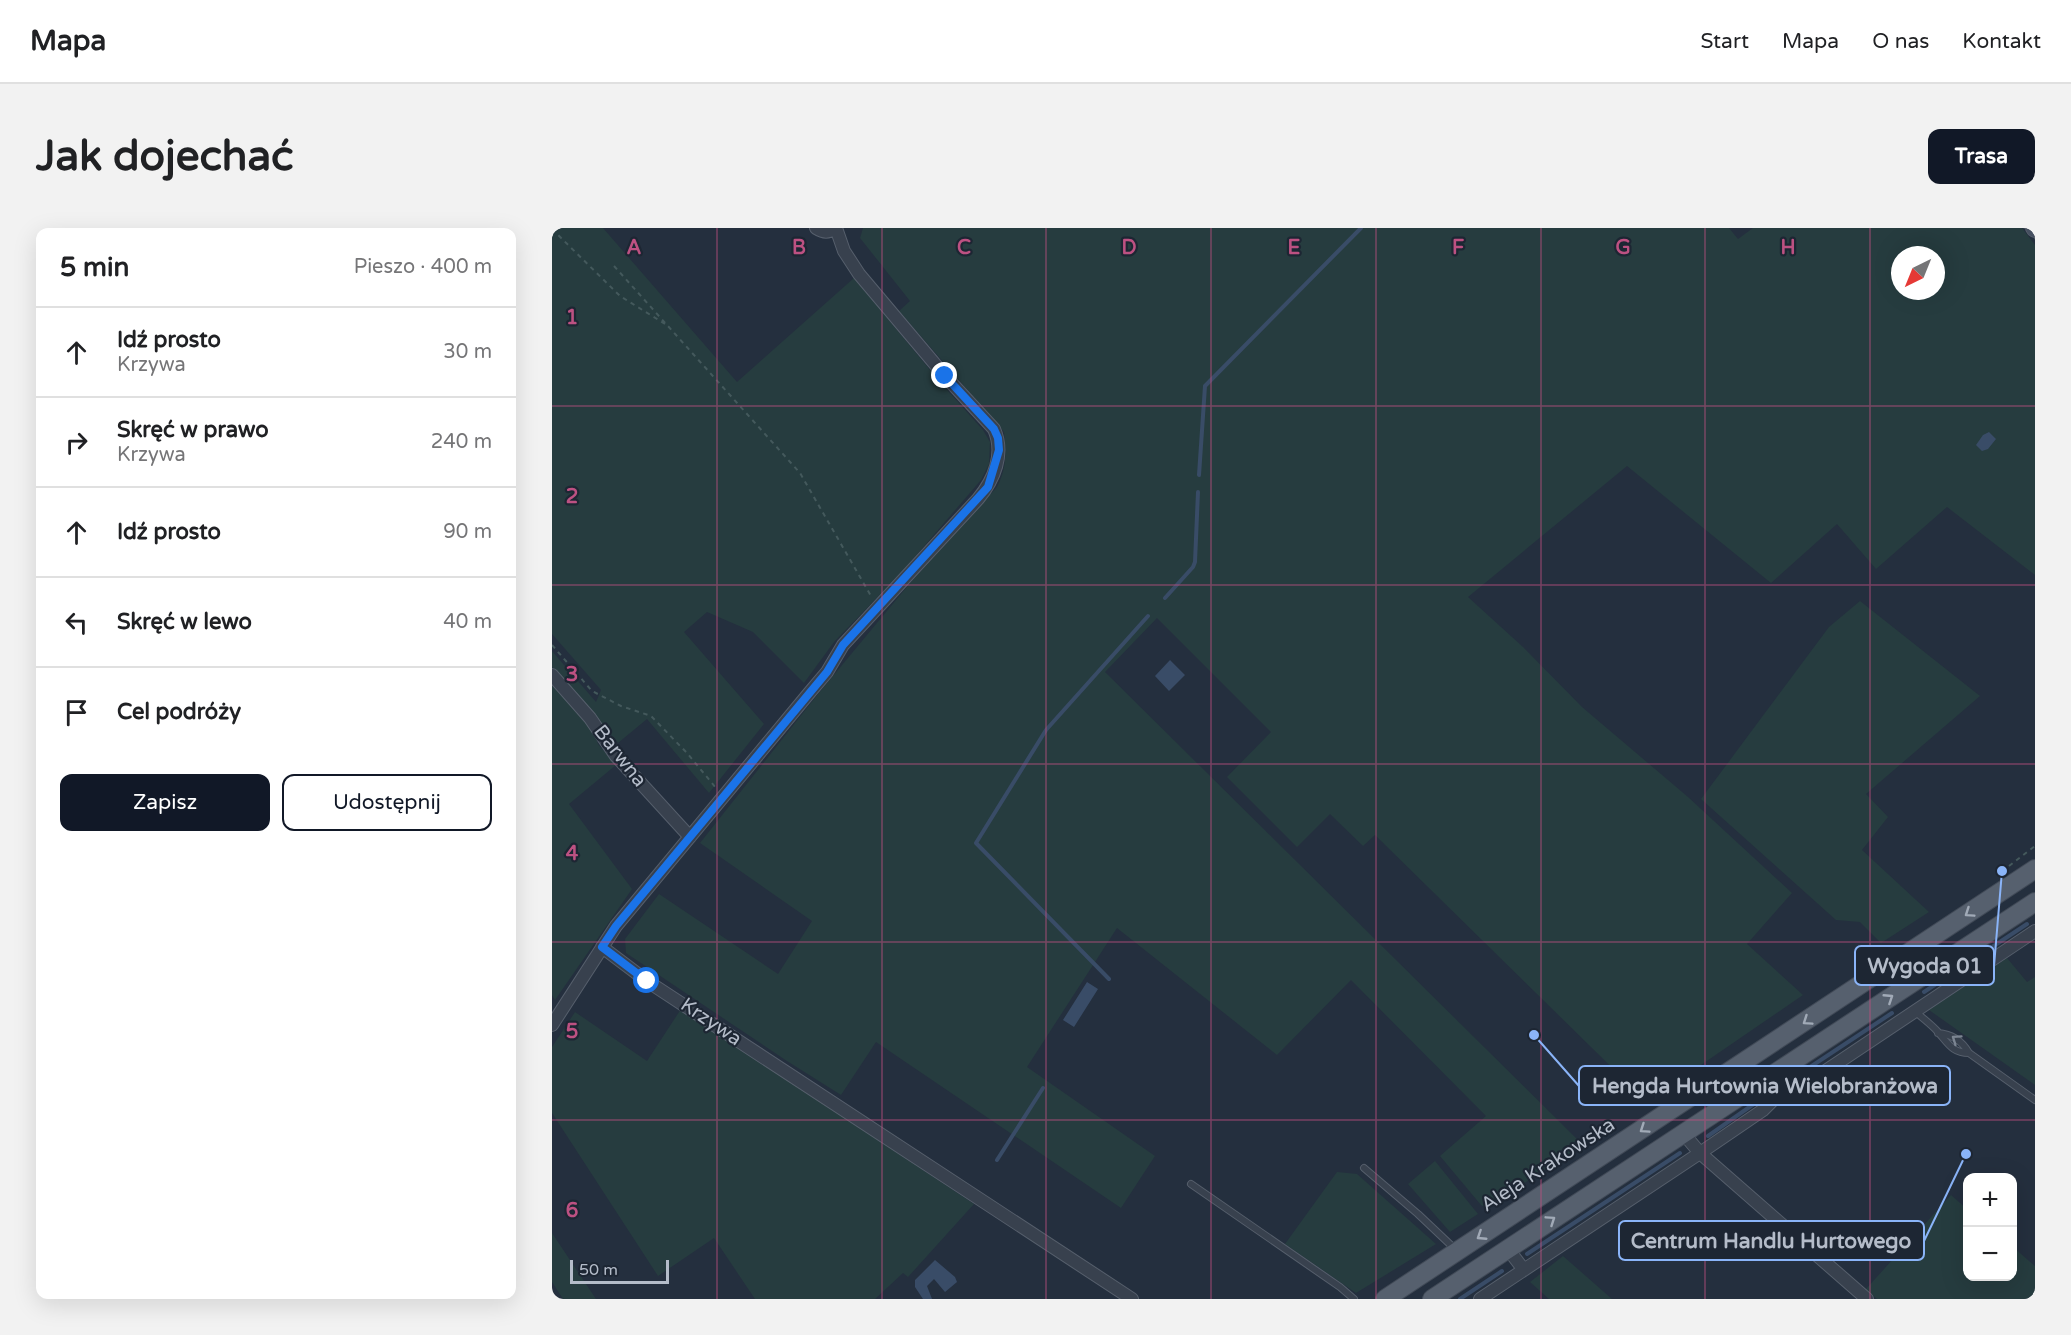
<!DOCTYPE html>
<html lang="pl">
<meta charset="utf-8">
<style>
:root{--surface:#fff;--page:#f2f2f2;--text:#202124;--muted:#757577;--line:#e0e0e0;--accent:#111827}
body{margin:0;font-family:"Varela Round",sans-serif;background:var(--page);color:var(--text)}
.controls{position:absolute;right:18px;bottom:18px;display:grid;overflow:hidden;border-radius:12px;box-shadow:0 6px 24px #0002}
.controls button{width:54px;height:54px;display:grid;place-items:center;padding:0;border:0;border-bottom:2px solid var(--line);background:var(--surface);color:var(--text);font:30px sans-serif}
.compass{position:absolute;left:1339px;top:18px;width:54px;height:54px;border-radius:50%;background:var(--surface);box-shadow:0 6px 24px #0002;rotate:223deg}
.scale{position:absolute;left:18px;bottom:15px;width:99px;box-sizing:border-box;padding-left:6px;border:3px solid #b4bcc9;border-top:0;font-size:16px;line-height:21px;white-space:nowrap;color:#b4bcc9;-webkit-text-stroke:4px #1d2633;paint-order:stroke}
.stop{position:absolute;width:18px;height:18px;margin:-14px;border:4px solid #1a73e8;border-radius:50%;background:#fff}
.stop.end{background:#1a73e8;border-color:#fff;box-shadow:0 2px 6px #0008}
.list{margin:0;padding:0;list-style:none}
h2{display:flex;justify-content:space-between;align-items:center;height:78px;margin:0;padding:0 24px;font-size:26px}
h2 small{font-size:20px;font-weight:400;color:var(--muted)}
.list li{display:grid;grid-template-columns:39px 1fr auto;gap:18px;align-items:center;box-sizing:border-box;height:90px;padding:0 24px;border-top:2px solid var(--line)}
.list b{display:block;font-size:22px;white-space:nowrap}
.list p{margin:0;font-size:20px;white-space:nowrap;color:var(--muted)}
.list em{font-size:20px;font-style:normal;color:var(--muted)}
.actions{display:flex;gap:12px;padding:18px 24px}
.actions a{flex:1;padding:14px 0;border:2px solid var(--accent);border-radius:12px;text-align:center;font-size:21px;color:var(--accent)}
.actions .main{background:var(--accent);color:#fff}
.icon{flex:none;width:33px;height:33px;fill:none;stroke:currentColor;stroke-width:2;stroke-linecap:round;stroke-linejoin:round}
.map{position:relative;flex:none;width:1483px;height:1071px;overflow:hidden;border-radius:12px}
header{display:flex;align-items:center;gap:36px;box-sizing:border-box;height:84px;padding:0 30px;background:var(--surface);border-bottom:2px solid var(--line)}
header strong{font-size:28px}
nav{display:flex;gap:33px;margin-inline-start:auto;font-size:21px}
.intro{display:flex;align-items:center;justify-content:space-between;box-sizing:border-box;height:144px;padding:0 36px}
h1{margin:0;font-size:42px}
.button{padding:15px 27px;border-radius:12px;background:var(--accent);color:#fff;font-size:21px;font-weight:700}
main{display:flex;gap:36px;padding:0 36px}
aside{flex:1;background:var(--surface);border-radius:12px;box-shadow:0 6px 24px #0002}
.map>svg:first-child{display:block}
.green{fill:#263c3f;fill-rule:evenodd}
.water{fill:#394c67}
.lines{fill:none;stroke-linecap:round;stroke-linejoin:round}
.stream{stroke:#394c67;stroke-width:4}
.lane-casing{stroke:#565f6c;stroke-width:8}
.street-casing{stroke:#565f6c;stroke-width:14}
.secondary-casing{stroke:#565f6c;stroke-width:18}
.primary-casing{stroke:#414a57;stroke-width:20}
.path{stroke:#44595c;stroke-width:2;stroke-dasharray:4.5 4.5;stroke-linecap:butt}
.lane{stroke:#38414e;stroke-width:6}
.street{stroke:#38414e;stroke-width:12}
.secondary{stroke:#465061;stroke-width:16}
.primary{stroke:#56606e;stroke-width:18}
.oneway{stroke:#a1aab7}
.oneway2{stroke:#7c8592}
.route{stroke:#1a73e8;stroke-width:8}
.grid{fill:none;stroke:#bd5182;stroke-width:1.5;stroke-opacity:0.55}
.labels{text-anchor:middle;dominant-baseline:central;stroke-width:4.5;stroke-linejoin:round;paint-order:stroke}
.street-label{font-size:20px;fill:#b4bcc9;stroke:#1d2633}
.grid-label{font-size:20px;text-anchor:middle;font-weight:bold;fill:#bd5182;stroke:#1d2633;stroke-width:4.5;stroke-linejoin:round;paint-order:stroke}
.leader{fill:none;stroke:#8ab4f8;stroke-width:2}
.callout-dot{fill:#8ab4f8;stroke:#1d2633;stroke-width:2}
.callout{fill:#1d2633;stroke:#8ab4f8;stroke-width:2}
.callout-label{font-size:21px;text-anchor:middle;font-weight:bold;fill:#b4bcc9}
</style>
<header>
<strong>Mapa</strong>
<nav><a>Start</a><a>Mapa</a><a>O nas</a><a>Kontakt</a></nav>
</header>
<div class="intro"><h1>Jak dojechać</h1><a class="button">Trasa</a></div>
<main>
<aside>
<h2>5 min<small>Pieszo · 400 m</small></h2>
<ul class="list">
<li><svg class="icon" aria-label="ahead" viewBox="0 0 24 24"><path d="M12 20V5M6 11l6-6 6 6"/></svg><div><b>Idź prosto</b><p>Krzywa</p></div><em>30 m</em></li>
<li><svg class="icon" aria-label="right" viewBox="0 0 24 24"><path d="M7 20v-9h11M14 6l5 5-5 5"/></svg><div><b>Skręć w prawo</b><p>Krzywa</p></div><em>240 m</em></li>
<li><svg class="icon" aria-label="ahead" viewBox="0 0 24 24"><path d="M12 20V5M6 11l6-6 6 6"/></svg><div><b>Idź prosto</b></div><em>90 m</em></li>
<li><svg class="icon" aria-label="left" viewBox="0 0 24 24"><path d="M17 20v-9H6M10 6l-5 5 5 5"/></svg><div><b>Skręć w lewo</b></div><em>40 m</em></li>
<li><svg class="icon" aria-label="arrive" viewBox="0 0 24 24"><path d="M6 21V4h12l-3 4 3 4H6"/></svg><div><b>Cel podróży</b></div></li>
</ul>
<div class="actions"><a class="main">Zapisz</a><a>Udostępnij</a></div>
</aside>
<div class="map">
<svg width="1483" height="1071" viewBox="0 0 1483 1071">
<rect width="100%" height="100%" fill="#242f3e"/>
<path class="green" d="M0 0H51L185 154 302 50 388 154 431 202 438 214 437 236 429 252 349 345 282 414 252 455 201 404 155 384 132 404 212 496 157 565 95 491 66 515 0 439V423L44 474 49 462 0 406Z
M311 0H1177L1186 11 1201 0H1470L1483 17V347L1395 279 1324 341 1285 296 1219 355 1075 238 916 369 971 419 1030 479 1136 569 1240 665 1195 716 1251 767 1095 874 823 607 811 618 778 586 745 619 675 549 719 504 605 390 553 444 1031 917 934 980 929 977 888 928 934 888 799 752 725 827 565 700 475 839 603 928 569 980 324 814 289 867 235 833 74 725 73 711 107 666 226 746 260 693 148 615 266 466 359 354 445 259C455 240 454 224 452 204L347 83 358 73 308 10ZM1348 27H1384V63H1348Z
M1308 373 1428 468 1314 566 1336 589 1310 622 1377 684 1329 715 1308 694 1284 692 1149 571 1277 399Z
M0 454 41 501 46 516 64 537 17 576 80 661 3 772 0 767Z
M1455 730 1475 754 1483 749V857L1377 782Z
M129 781 422 976 356 1049 351 1045 323 1071H203L162 1010 106 1048 0 885V819L23 784 95 833Z
M883 933 926 986 898 1004 856 956Z
M785 944 805 946 884 1016 804 1065 733 1016Z
M1399 967 1415 981 1416 1048H1460L1461 1019 1483 1038V1071H1325L1314 1061Z
M0 1005 44 1071H11L0 1054Z
M1011 1028 1060 1071H997L978 1054Z"/>
<path class="water" d="M1437 204 1444 211 1436 221 1430 223 1424 217 1431 207Z
M618 432 633 447 617 463 603 448Z
M535 754 546 761 522 799 511 792Z
M383 1032 403 1049 405 1054 393 1064 382 1051 375 1058 380 1071H371L363 1059V1052Z"/>
<g class="lines">
<path class="stream" d="M647 247 653 158 809 0
M613 370 641 339 643 334 646 264
M557 751 424 615 494 502 596 388
M1372 764 1475 696
M1246 847 1340 785
M1156 908 1219 864
M445 932 491 860
M975 1026 1128 925
M908 1071 950 1043"/>
<defs>
<path id="lane" d="M1363 783C1370 790 1379 796 1386 804 1396 815 1400 825 1417 825
M1386 805C1401 806 1410 813 1417 825L1483 872
M812 940 866 986 903 1021
M639 956 788 1059 802 1071"/>
<path id="street" d="M264 0C272 5 276 5 284 0
M0 447 38 490 64 528 138 609
M50 719 95 753 580 1071
M0 797 64 698 258 464 275 444 291 417 426 271C442 252 453 226 442 201L393 148 307 46 292 23 284 0
M1131 905 1148 925 1315 1071
M956 1021 972 1042
M928 1071 1148 925 1211 882 1225 868 1263 850 1483 703"/>
<path id="secondary" d="M1482 0 1483 1"/>
<path id="primary" d="M833 1071 1483 641
M880 1071 1483 674"/>
</defs>
<use href="#lane" class="lane-casing"/>
<use href="#street" class="street-casing"/>
<use href="#secondary" class="secondary-casing"/>
<use href="#primary" class="primary-casing"/>
<path class="path" d="M0 1 68 68 113 96
M62 38 248 245 319 368
M0 417 40 463 69 478 99 488 135 525 164 560
M1457 638 1483 618"/>
<use href="#lane" class="lane"/>
<use href="#street" class="street"/>
<use href="#secondary" class="secondary"/>
<use href="#primary" class="primary"/>
</g>
<defs><path id="oneway-chevron" d="M-2-3.5L2.5 0L-2 3.5" fill="none" stroke-width="1.6" stroke-linecap="round" stroke-linejoin="round" transform="scale(1.5)"/></defs>
<g class="oneway">
<use href="#oneway-chevron" transform="translate(1417 685) rotate(146)"/>
<use href="#oneway-chevron" transform="translate(1337 770) rotate(-33)"/>
<use href="#oneway-chevron" transform="translate(1255 793) rotate(146)"/>
<use href="#oneway-chevron" transform="translate(1092 901) rotate(146)"/>
<use href="#oneway-chevron" transform="translate(999 992) rotate(-34)"/>
<use href="#oneway-chevron" transform="translate(929 1008) rotate(147)"/>
</g>
<use class="oneway2" href="#oneway-chevron" transform="translate(1404 811) rotate(-145)"/>
<g class="lines">
<path class="route" d="M95 753 50 719 64 698 275 444 291 417 436 259 447 222 446 210 442 201 393 148"/>
</g>
<path class="grid" d="M165 0V1071M330 0V1071M494 0V1071M659 0V1071M824 0V1071M989 0V1071M1153 0V1071M1318 0V1071M0 178H1483M0 357H1483M0 536H1483M0 714H1483M0 892H1483"/>
<g class="labels">
<g class="street-label">
<text transform="translate(68 528) rotate(52)">Barwna</text>
<text transform="translate(159 794) rotate(34)">Krzywa</text>
<text transform="translate(996 937) rotate(-33)">Aleja Krakowska</text>
</g>
</g>
<g class="grid-label">
<text x="82" y="26">A</text>
<text x="247" y="26">B</text>
<text x="412" y="26">C</text>
<text x="577" y="26">D</text>
<text x="742" y="26">E</text>
<text x="906" y="26">F</text>
<text x="1071" y="26">G</text>
<text x="1236" y="26">H</text>
<text x="20" y="96">1</text>
<text x="20" y="275">2</text>
<text x="20" y="453">3</text>
<text x="20" y="632">4</text>
<text x="20" y="810">5</text>
<text x="20" y="989">6</text>
</g>
<path class="leader" d="M1450 643L1442 738M982 807L1027 858M1414 926L1372 1013"/>
<g class="callout-dot">
<circle cx="1450" cy="643" r="6"/>
<circle cx="982" cy="807" r="6"/>
<circle cx="1414" cy="926" r="6"/>
</g>
<g class="callout">
<rect x="1303" y="718" width="139" height="39" rx="6"/>
<rect x="1027" y="838" width="371" height="39" rx="6"/>
<rect x="1067" y="993" width="305" height="39" rx="6"/>
</g>
<g class="callout-label">
<text x="1373" y="745">Wygoda 01</text>
<text x="1213" y="865">Hengda Hurtownia Wielobranżowa</text>
<text x="1219" y="1020">Centrum Handlu Hurtowego</text>
</g>
</svg>
<div class="controls">
<button>+</button>
<button>−</button>
</div>
<svg class="compass" viewBox="-18 -18 36 36"><path d="M0-13l5 13h-10z" fill="#e53935"/><path d="M0 13l5-13h-10z" fill="#757577"/></svg>
<div class="scale">50 m</div>
<div class="stop" style="left:95px;top:753px"></div>
<div class="stop end" style="left:393px;top:148px"></div>
</div>
</main>
